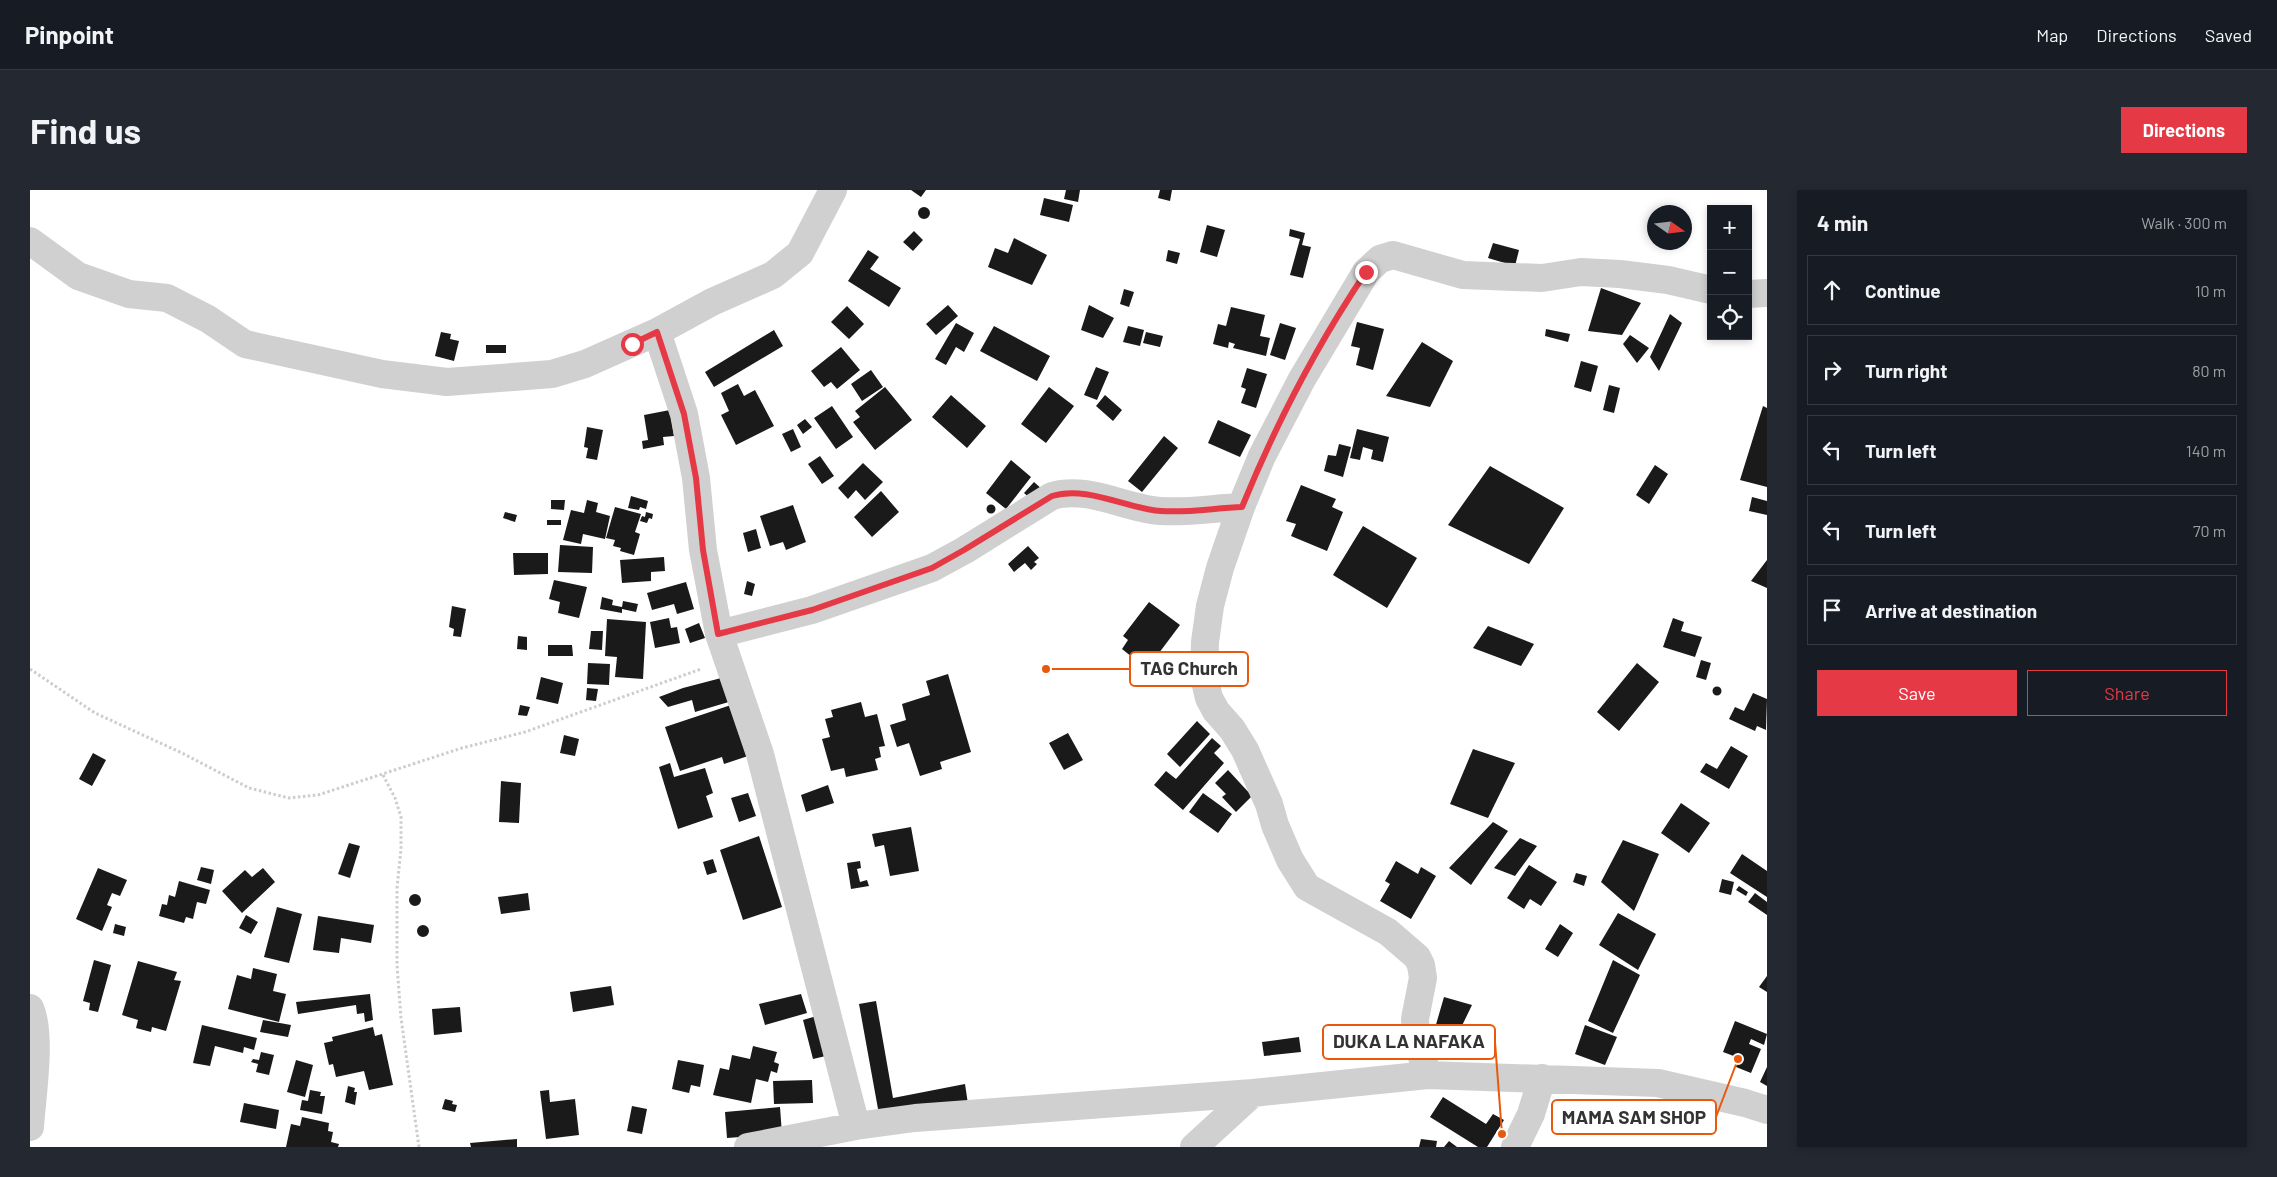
<!DOCTYPE html>
<meta charset="utf-8">
<style>
:root{--surface:#171b24;--page:#242831;--text:#f1f3f6;--muted:#9ea1a6;--line:#363941;--accent:#e63946}
body{margin:0;font-family:Barlow,sans-serif;background:var(--page);color:var(--text)}
.controls{position:absolute;right:15px;top:15px;display:grid;overflow:hidden;border-radius:0px;box-shadow:0 2px 8px #0003}
.controls button{width:45px;height:45px;display:grid;place-items:center;padding:0;border:0;border-bottom:1px solid var(--line);background:var(--surface);color:var(--text);font:25px sans-serif}
.compass{position:absolute;left:1617px;top:15px;width:45px;height:45px;border-radius:50%;background:var(--surface);box-shadow:0 2px 8px #0003;rotate:104deg}
.stop{position:absolute;width:15px;height:15px;margin:-11px;border:4px solid #e63946;border-radius:50%;background:#fff}
.stop.end{background:#e63946;border-color:#fff;box-shadow:0 1px 5px #0008}
.list{margin:0;padding:0;list-style:none}
h2{display:flex;justify-content:space-between;align-items:center;height:65px;margin:0;padding:0 20px;font-size:21px}
h2 small{font-size:16px;font-weight:400;color:var(--muted)}
.list li{display:grid;grid-template-columns:32px 1fr auto;gap:15px;align-items:center;box-sizing:border-box;height:70px;margin:0 10px 10px;padding:0 10px;border:1px solid var(--line);border-radius:0px}
.list b{display:block;font-size:19px;white-space:nowrap}
.list em{font-size:16px;font-style:normal;color:var(--muted)}
.actions{display:flex;gap:10px;padding:15px 20px}
.actions a{flex:1;padding:11px 0;border:1px solid var(--accent);border-radius:0px;text-align:center;font-size:18px;color:var(--accent)}
.actions .main{background:var(--accent);color:#fff}
.icon{flex:none;width:28px;height:28px;fill:none;stroke:currentColor;stroke-width:2;stroke-linecap:round;stroke-linejoin:round}
.map{position:relative;flex:none;width:1737px;height:957px;overflow:hidden;border-radius:0px}
header{display:flex;align-items:center;gap:30px;box-sizing:border-box;height:70px;padding:0 25px;background:var(--surface);border-bottom:1px solid var(--line)}
header strong{font-size:24px}
nav{display:flex;gap:28px;margin-inline-start:auto;font-size:18px}
.intro{display:flex;align-items:center;justify-content:space-between;box-sizing:border-box;height:120px;padding:0 30px}
h1{margin:0;font-size:35px}
.button{padding:12px 22px;border-radius:0px;background:var(--accent);color:#fff;font-size:18px;font-weight:700}
main{display:flex;gap:30px;padding:0 30px}
aside{flex:1;background:var(--surface);border-radius:0px;box-shadow:0 2px 8px #0003}
.map>svg:first-child{display:block}
.building{fill:#1a1a1a}
.lines{fill:none;stroke-linecap:round;stroke-linejoin:round}
.path{stroke:#cdcdcd;stroke-width:3;stroke-dasharray:2.5 2.5;stroke-linecap:butt}
.street{stroke:#d0d0d0;stroke-width:28}
.route{stroke:#e63946;stroke-width:6}
.leader{fill:none;stroke:#e8590c;stroke-width:2}
.callout-dot{fill:#e8590c;stroke:#fff;stroke-width:2}
.callout{fill:#fff;stroke:#e8590c;stroke-width:2}
.callout-label{font-size:19px;text-anchor:middle;font-weight:bold;fill:#333}
</style>
<header>
<strong>Pinpoint</strong>
<nav><a>Map</a><a>Directions</a><a>Saved</a></nav>
</header>
<div class="intro"><h1>Find us</h1><a class="button">Directions</a></div>
<main>
<div class="map">
<svg width="1737" height="957" viewBox="0 0 1737 957">
<rect width="100%" height="100%" fill="#fff"/>
<path class="building" d="M881 0H896L891 7Z
M1036 0H1050L1048 12 1034 9Z
M1130 0H1142L1140 11 1128 8Z
M1014 8 1043 15 1039 32 1010 25Z
M888 23a6 6 0 1 1 12 0a6 6 0 1 1-12 0Z
M1177 35 1195 40 1187 67 1170 62Z
M1260 39 1275 43 1272 55 1281 57 1273 88 1260 85 1270 49 1259 46Z
M884 41 893 50 883 61 873 52Z
M984 48 1017 65 1002 95 958 77 965 58 978 63Z
M1463 53 1489 60 1485 76 1458 68Z
M838 60 849 67 840 79 871 98 859 117 818 91Z
M1138 60 1150 63 1147 74 1136 71Z
M1571 98 1611 113 1592 145 1558 141Z
M1094 99 1104 102 1099 117 1090 114Z
M918 115 928 126 906 145 896 134Z
M1059 115 1084 128 1073 148 1051 140Z
M817 116 834 134 819 149 801 132Z
M1201 117 1235 125 1230 146 1240 148 1236 166 1203 158 1205 154 1199 152 1198 158 1183 154 1188 134 1196 136Z
M1640 124 1652 133 1629 181 1620 167Z
M1327 132 1354 139 1343 180 1326 175 1330 158 1321 156Z
M926 133 944 143 934 162 926 157 916 175 905 169Z
M1250 133 1266 138 1255 170 1240 165Z
M964 136 1020 166 1007 191 950 161Z
M1098 136 1114 140 1110 156 1093 152Z
M1516 139 1540 144 1538 152 1515 146Z
M744 140 753 156 684 197 675 182Z
M411 142 421 144 420 149 429 151 424 171 405 166Z
M1116 142 1133 146 1130 157 1113 153Z
M1600 145 1619 158 1607 173 1593 154Z
M1392 152 1423 171 1400 217 1356 206Z
M456 155H476V163H456Z
M811 157 830 180 807 199 801 192 794 197 781 181Z
M1551 171 1568 176 1561 202 1544 197Z
M1066 177 1079 182 1067 210 1054 205Z
M1217 178 1237 184 1226 218 1211 213 1216 199 1211 197Z
M841 180 853 197 832 211 821 194Z
M708 194 714 206 725 200 744 236 706 255 691 225 699 221 691 203Z
M1579 195 1590 198 1584 223 1573 220Z
M855 197 882 230 845 260 823 232 830 227 825 221Z
M1019 197 1044 216 1016 253 991 234Z
M921 205 956 236 937 258 902 227Z
M1075 205 1092 220 1083 231 1066 216Z
M802 216 823 247 806 259 784 228Z
M1733 216 1737 218V297L1710 290Z
M640 220 644 246 633 247 634 255 613 259 612 251 618 250 614 225Z
M775 229 782 237 773 244 767 235Z
M1188 230 1221 245 1210 267 1178 253Z
M557 237 573 240 567 270 556 268 558 258 554 257Z
M763 239 771 257 761 262 752 244Z
M1327 239 1359 247 1353 272 1341 269 1343 260 1333 257 1330 270 1320 268Z
M1134 246 1148 258 1112 302 1098 291Z
M1309 254 1321 257 1313 287 1294 281 1298 265 1306 266Z
M790 266 804 286 792 294 778 274Z
M981 270 1001 287 976 319 956 303Z
M833 273 853 292 835 310 826 300 818 309 808 298Z
M1625 275 1638 284 1619 314 1606 305Z
M1460 276 1534 318 1499 374 1418 335Z
M1004 292 1013 300 1003 311 994 303Z
M1271 295 1306 309 1302 317 1313 322 1297 361 1261 346 1266 334 1256 331Z
M851 301 869 322 842 347 824 327Z
M601 306 618 311 616 319 610 317 609 320 598 318Z
M1722 307 1737 311V325L1719 321Z
M521 310H535L534 320 521 319Z
M557 310 568 313 566 322 580 326 575 349 553 344 551 354 533 350 541 320 554 323Z
M956.5 319a4.5 4.5 0 1 1 9 0a4.5 4.5 0 1 1-9 0Z
M763 315 776 352 756 360 753 352 740 356 730 326Z
M585 317 611 324 605 342 610 344 604 365 590 361 591 358 583 356 585 350 576 348Z
M475 322 487 325 485 332 473 328Z
M616 322 623 324 622 329 619 328 617 333 610 331 612 326 615 327Z
M517 330H531V335H517Z
M1333 336 1387 368 1357 418 1303 385Z
M726 339 731 358 718 362 713 343Z
M530 355 563 357 562 383 528 382Z
M998 356 1009 368 1004 372 1007 374 1001 380 995 373 984 382 978 374Z
M483 363H518V384L484 385Z
M634 367 635 381 621 382V391L592 393 590 370Z
M1737 370V398L1721 391Z
M524 390 557 397 549 428 528 423 530 412 519 409Z
M717 391 725 394 722 406 714 404Z
M656 392 664 419 647 424 644 414 622 420 617 403Z
M572 407 583 410 582 415 592 417 593 411 608 414 606 422 592 419V423L570 419Z
M1119 412 1150 435 1117 479 1092 459 1098 450 1093 446Z
M422 416 436 419 431 447 423 446 424 439 419 437Z
M639 428 641 438 647 437 650 453 625 458 620 432Z
M1643 428 1654 432 1651 441 1672 447 1665 467 1633 457Z
M577 429 616 432 613 489 585 487 587 467 575 466Z
M669 433 675 448 660 453 655 439Z
M1458 436 1504 454 1491 476 1443 458Z
M561 441H573L572 460 559 459Z
M488 446 497 447V460L487 459Z
M518 455H542L543 466H518Z
M1671 470 1681 473 1676 490 1666 487Z
M558 473 580 474 579 495 557 494Z
M1607 473 1629 492 1589 541 1567 522Z
M918 484 941 562 910 572 912 579 890 586 879 553 867 557 860 535 876 530 872 514 900 505 896 491Z
M511 487 533 493 528 514 506 509Z
M695 487 702 511 665 522 662 510 638 517 629 507 653 498Z
M1682.5 501a4.5 4.5 0 1 1 9 0a4.5 4.5 0 1 1-9 0Z
M557 498 568 499 566 511 556 510Z
M1723 503 1737 509 1736 540 1727 536 1725 541 1699 529 1705 517 1714 521Z
M831 512 835 527 847 524 855 556 849 557 851 567 845 569 848 580 816 587 814 578 801 581 792 549 800 547 795 529 803 527 801 520Z
M704 514 721 565 694 574 692 567 650 581 635 537Z
M490 515 500 517 497 526 488 525Z
M1167 531 1180 544 1150 577 1137 564Z
M1038 543 1053 570 1034 580 1019 553Z
M534 545 549 549 545 566 530 563Z
M1182 548 1191 556 1184 563 1194 573 1153 620 1124 595 1136 581 1146 589Z
M1701 556 1718 566 1699 599 1670 582 1676 573 1687 579Z
M1443 559 1485 573 1458 628 1420 614Z
M63 563 76 570 62 596 49 589Z
M640 573 644 587 675 578 683 603 676 606 683 627 648 639 629 577Z
M1198 580 1222 606 1206 622 1192 607 1196 604 1185 593Z
M471 591 491 593 489 633 469 632Z
M798 595 804 613 776 622 771 605Z
M718 603 726 626 709 632 701 608Z
M1173 603 1202 624 1188 643 1159 622Z
M1651 613 1680 633 1659 663 1631 643Z
M1463 632 1478 641 1441 695 1419 678Z
M881 637 889 681 860 686 854 655 845 657 842 644Z
M729 646 752 717 713 730 690 660Z
M1490 648 1507 656 1485 686 1464 678Z
M1593 650 1629 664 1604 721 1571 692Z
M319 653 330 656 320 688 308 684Z
M1712 664 1737 681V707L1700 683Z
M683 669 687 682 677 685 673 672Z
M830 671 831 678 827 679 830 692 837 690 839 696 821 699 817 673Z
M1366 671 1388 684 1391 677 1406 686 1381 729 1350 711 1360 694 1355 691Z
M1499 675 1527 692 1511 716 1500 709 1494 719 1477 708Z
M171 677 184 680 181 694 167 690Z
M68 678 97 690 90 706 82 703 77 715 82 717 72 741 46 729Z
M233 678 245 692 212 723 192 701 215 680 222 687Z
M1546 683 1557 686 1554 696 1543 692Z
M1692 689 1704 692 1701 705 1689 702Z
M149 691 180 700 176 714 167 712 163 729 156 727 154 733 129 726 132 714 137 715 139 705 145 707Z
M1709 696 1718 702 1716 706 1706 700Z
M498 703 500 720 471 724 468 707Z
M1725 703 1737 712V725L1718 712Z
M379 710a6 6 0 1 1 12 0a6 6 0 1 1-12 0Z
M247 717 272 724 259 773 234 767Z
M1588 723 1626 744 1608 780 1569 755Z
M216 725 228 732 221 744 209 738Z
M288 726 344 735 341 753 311 748 309 763 283 760Z
M85 734 96 737 94 746 83 743Z
M1530 734 1543 743 1528 767 1515 759Z
M387 741a6 6 0 1 1 12 0a6 6 0 1 1-12 0Z
M64 770 81 775 68 822 59 820 60 813 53 811Z
M1583 770 1610 785 1583 843 1558 831Z
M108 771 147 782 144 790 151 791 136 841 122 837 121 842 106 838 108 830 92 825Z
M223 778 247 784 243 801 256 804 249 832 198 819 207 785 221 789Z
M1737 786V802L1729 797Z
M581 796 584 815 543 822 540 802Z
M340 804 343 830 335 832 334 823 327 824 326 815 268 824 266 812Z
M771 804 777 823 735 835 729 814Z
M1414 807 1442 815 1427 846 1405 838Z
M846 811 863 908 935 894 938 914 850 930 829 814Z
M430 817 432 842 404 845 402 819Z
M790 825 800 865 783 869 773 830Z
M233 830 261 835 258 847 230 842Z
M1705 831 1737 844 1734 855 1721 849 1719 854 1731 859 1721 883 1706 877 1709 868 1693 862Z
M172 835 227 848 224 860 214 857 213 863 185 856 180 876 163 873Z
M1555 835 1587 847 1575 875 1545 864Z
M343 837 345 846 352 844 363 895 339 900 334 881 306 887 303 874 299 875 294 853 303 851 302 847Z
M1269 847 1271 862 1234 866 1232 852Z
M723 856 747 862 744 872 749 874 747 883 741 881 738 892 726 889 721 913 683 905 690 878 699 880 702 865 720 869Z
M231 862 244 865 239 885 226 882 228 874 221 872 223 869 229 870Z
M266 870 283 875 275 907 257 902Z
M648 870 674 875 670 897 661 895 659 903 642 899Z
M1737 877V896L1730 892Z
M782 890 783 913 744 914 743 891Z
M318 896 325 898 324 902H327L325 915 315 912Z
M280 900 291 902 290 906H295L292 924 270 920 272 910 278 911Z
M519 900 520 912 545 909 549 945 516 949 510 901Z
M1413 907 1456 934 1463 924 1474 930 1457 957H1448L1400 927Z
M415 909 423 911 422 914 427 915 425 922 412 919Z
M214 913 249 920 246 939 210 932Z
M602 916 617 919 612 944 597 941Z
M750 917 752 944 697 948 695 922Z
M272 927 299 933 298 941 303 942 301 952 309 954 308 957H256L261 934 270 936Z
M487 949V957H441L440 953Z
M1391 949 1407 951 1406 957H1389Z
M1419 951 1427 957H1414Z"/>
<g class="lines">
<path class="path" d="M0 479 65 523 152 563 219 598 259 608 288 605 432 558 495 542 671 479
M353 585 365 608 371 627V659L367 698V775L371 828 389 957"/>
<path class="street" d="M0 51 48 86 99 104 137 108 178 129 215 154 352 184 417 192 522 184 555 174 627 142 682 112 743 85 770 63 803 0
M1718 104 1737 103
M627 142 654 224 666 288 673 360 689 444 730 564 826 936
M689 444 782 420 902 378 935 360 1022 306C1057 295 1097 319 1131 321 1157 323 1185 318 1211 317
M0 818C12 845 2 906 0 937
M1398 885 1386 849 1385 829 1393 788 1391 775 1387 767 1358 742 1277 697 1260 670 1245 635 1239 614 1215 560 1202 539 1186 521 1179 508 1174 487 1175 452 1180 416 1190 378 1211 317 1232 266 1272 189 1336 82 1350 69 1363 65 1433 85 1512 88 1551 82 1590 84 1638 90 1681 100
M718 957 826 936 885 928 1223 903 1398 885 1628 893 1715 913 1737 920
M1164 957 1223 903
M1485 957 1501 924 1512 888"/>
</g>
<g class="lines">
<path class="route" d="M602 154 627 142 654 224 666 288 673 360 688 444 782 420 902 378 934 360 1022 306C1057 295 1097 319 1131 321 1157 323 1185 318 1212 317 1245 236 1287 155 1336 82"/>
</g>
<path class="leader" d="M1016 479L1100 479M1472 944L1465 852M1708 869L1686 927"/>
<g class="callout-dot">
<circle cx="1016" cy="479" r="5"/>
<circle cx="1472" cy="944" r="5"/>
<circle cx="1708" cy="869" r="5"/>
</g>
<g class="callout">
<rect x="1100" y="462" width="118" height="34" rx="5"/>
<rect x="1293" y="835" width="172" height="34" rx="5"/>
<rect x="1522" y="910" width="164" height="34" rx="5"/>
</g>
<g class="callout-label">
<text x="1159" y="485">TAG Church</text>
<text x="1379" y="858">DUKA LA NAFAKA</text>
<text x="1604" y="934">MAMA SAM SHOP</text>
</g>
</svg>
<div class="controls">
<button>+</button>
<button>−</button>
<button><svg class="icon" aria-label="locate" viewBox="0 0 24 24"><circle cx="12" cy="12" r="6"/><path d="M12 2v4M12 18v4M2 12h4M18 12h4"/></svg></button>
</div>
<svg class="compass" viewBox="-18 -18 36 36"><path d="M0-13l5 13h-10z" fill="#e53935"/><path d="M0 13l5-13h-10z" fill="#9ea1a6"/></svg>
<div class="stop" style="left:602px;top:154px"></div>
<div class="stop end" style="left:1336px;top:82px"></div>
</div>
<aside>
<h2>4 min<small>Walk · 300 m</small></h2>
<ul class="list">
<li><svg class="icon" aria-label="ahead" viewBox="0 0 24 24"><path d="M12 20V5M6 11l6-6 6 6"/></svg><div><b>Continue</b></div><em>10 m</em></li>
<li><svg class="icon" aria-label="right" viewBox="0 0 24 24"><path d="M7 20v-9h11M14 6l5 5-5 5"/></svg><div><b>Turn right</b></div><em>80 m</em></li>
<li><svg class="icon" aria-label="left" viewBox="0 0 24 24"><path d="M17 20v-9H6M10 6l-5 5 5 5"/></svg><div><b>Turn left</b></div><em>140 m</em></li>
<li><svg class="icon" aria-label="left" viewBox="0 0 24 24"><path d="M17 20v-9H6M10 6l-5 5 5 5"/></svg><div><b>Turn left</b></div><em>70 m</em></li>
<li><svg class="icon" aria-label="arrive" viewBox="0 0 24 24"><path d="M6 21V4h12l-3 4 3 4H6"/></svg><div><b>Arrive at destination</b></div></li>
</ul>
<div class="actions"><a class="main">Save</a><a>Share</a></div>
</aside>
</main>
